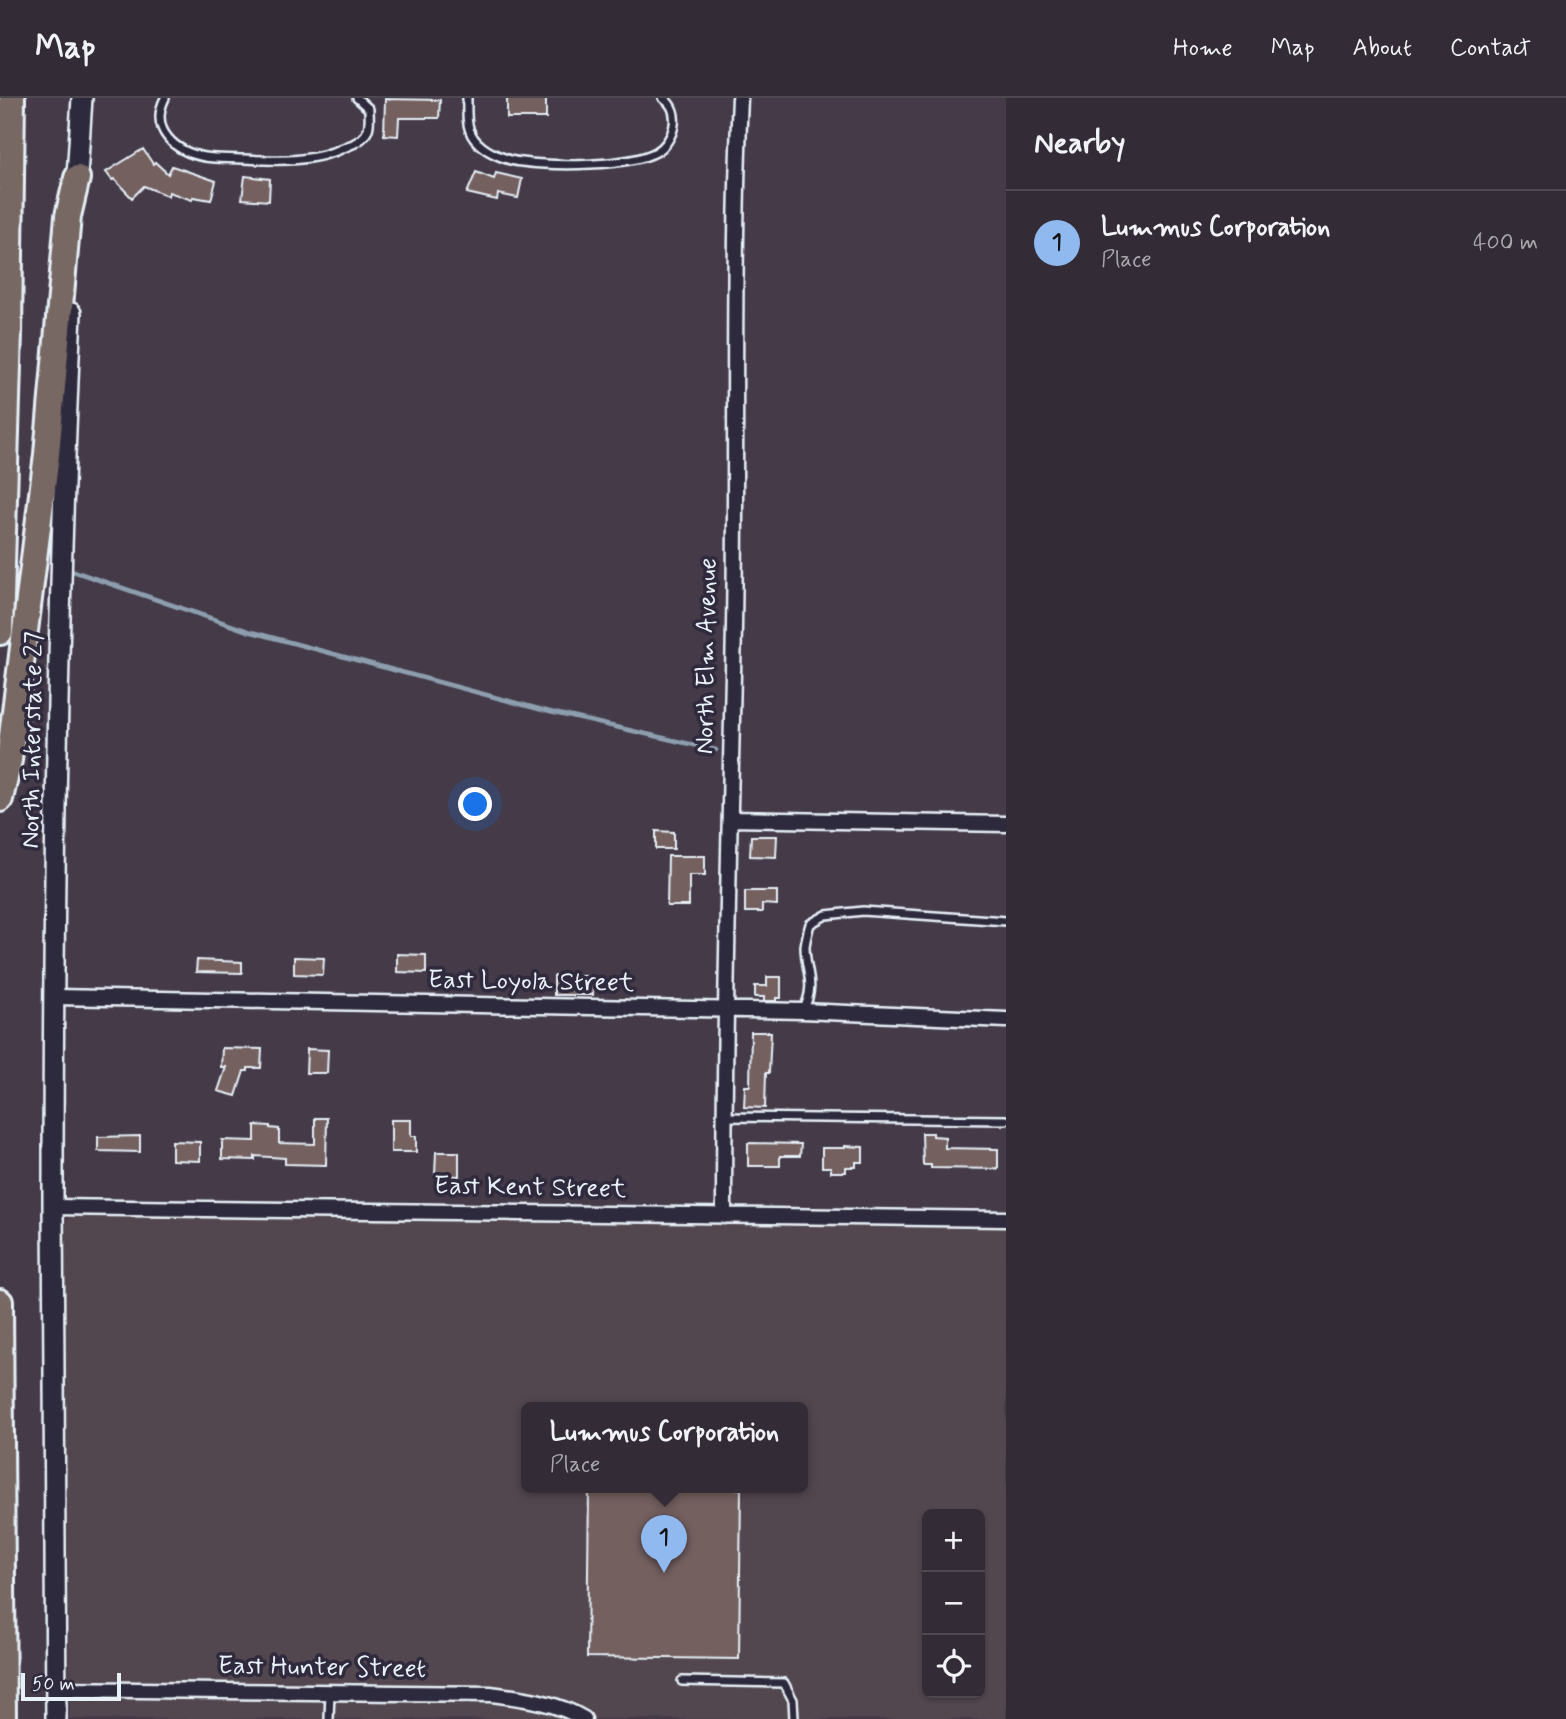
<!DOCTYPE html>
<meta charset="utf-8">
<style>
:root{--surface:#332c36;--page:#3b343e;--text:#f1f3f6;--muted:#a9a7ad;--line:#4e4851;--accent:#90b9f0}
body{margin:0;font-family:Mynerve,sans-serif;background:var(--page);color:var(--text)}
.controls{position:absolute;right:21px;bottom:21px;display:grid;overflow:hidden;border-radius:10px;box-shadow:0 2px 5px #0004}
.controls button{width:63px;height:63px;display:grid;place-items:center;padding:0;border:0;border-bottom:2px solid var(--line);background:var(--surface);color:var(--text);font:35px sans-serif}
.scale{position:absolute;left:21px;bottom:18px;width:100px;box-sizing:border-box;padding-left:7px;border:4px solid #e8f1f8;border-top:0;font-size:19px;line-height:24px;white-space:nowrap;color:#e8f1f8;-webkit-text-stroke:5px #2f2a3d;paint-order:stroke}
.you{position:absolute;left:476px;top:707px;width:24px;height:24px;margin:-18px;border:5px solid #fff;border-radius:50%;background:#1a73e8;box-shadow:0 0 0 10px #1a73e833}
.badge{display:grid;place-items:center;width:46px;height:46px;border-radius:50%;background:var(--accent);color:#111;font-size:23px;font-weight:700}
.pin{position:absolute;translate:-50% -58px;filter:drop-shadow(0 2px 4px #0008)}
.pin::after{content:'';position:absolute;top:37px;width:24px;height:21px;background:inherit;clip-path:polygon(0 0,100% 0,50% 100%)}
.popup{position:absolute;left:521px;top:1304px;width:287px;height:91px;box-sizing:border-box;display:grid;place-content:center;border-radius:10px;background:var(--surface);filter:drop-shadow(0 2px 5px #0005);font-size:23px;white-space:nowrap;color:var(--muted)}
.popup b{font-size:26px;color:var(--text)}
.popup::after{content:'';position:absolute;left:50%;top:100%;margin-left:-14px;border:14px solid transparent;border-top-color:var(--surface)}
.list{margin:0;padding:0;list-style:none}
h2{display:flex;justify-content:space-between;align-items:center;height:91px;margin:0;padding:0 28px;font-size:30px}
h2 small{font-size:23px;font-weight:400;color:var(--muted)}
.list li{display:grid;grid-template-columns:46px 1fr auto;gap:21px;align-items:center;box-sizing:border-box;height:105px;padding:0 28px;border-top:2px solid var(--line)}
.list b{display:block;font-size:26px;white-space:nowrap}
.list p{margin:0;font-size:23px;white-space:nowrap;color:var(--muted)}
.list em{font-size:23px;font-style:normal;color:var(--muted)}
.icon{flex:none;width:38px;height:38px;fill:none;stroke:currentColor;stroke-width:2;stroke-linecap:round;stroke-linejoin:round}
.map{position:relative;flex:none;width:1006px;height:1621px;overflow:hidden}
header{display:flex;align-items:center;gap:42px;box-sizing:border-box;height:98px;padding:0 35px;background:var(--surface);border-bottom:2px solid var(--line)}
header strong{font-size:33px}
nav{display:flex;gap:38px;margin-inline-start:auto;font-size:24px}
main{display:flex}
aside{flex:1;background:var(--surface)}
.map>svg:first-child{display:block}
.built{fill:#52464f;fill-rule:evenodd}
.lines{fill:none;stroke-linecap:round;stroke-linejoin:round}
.stream{stroke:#8d9fae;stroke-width:4.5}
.building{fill:#746160;stroke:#e8f1f8;stroke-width:2}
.service-casing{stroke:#e8f1f8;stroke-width:12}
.minor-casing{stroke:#e8f1f8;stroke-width:19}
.secondary-casing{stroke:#e8f1f8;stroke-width:24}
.motorway-casing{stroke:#e8f1f8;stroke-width:30}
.service{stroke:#2f2a3d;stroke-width:7}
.minor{stroke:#2f2a3d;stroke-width:14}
.secondary{stroke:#2f2a3d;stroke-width:19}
.motorway{stroke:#776864;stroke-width:24}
.labels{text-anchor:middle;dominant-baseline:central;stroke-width:7;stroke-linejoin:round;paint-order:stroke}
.street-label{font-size:26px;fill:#e8f1f8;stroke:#2f2a3d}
</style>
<header>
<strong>Map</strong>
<nav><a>Home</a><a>Map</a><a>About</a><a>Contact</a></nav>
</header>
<main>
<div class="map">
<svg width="1006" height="1621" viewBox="0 0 1006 1621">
<rect width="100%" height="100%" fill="#443a48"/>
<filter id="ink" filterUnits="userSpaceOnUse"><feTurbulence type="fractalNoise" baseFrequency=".0143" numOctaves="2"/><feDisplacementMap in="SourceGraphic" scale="14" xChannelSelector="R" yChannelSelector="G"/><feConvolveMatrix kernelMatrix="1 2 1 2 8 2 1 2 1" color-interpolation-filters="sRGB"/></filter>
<g filter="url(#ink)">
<path class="built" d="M79 1116 1006 1130V1621H70L64 1129 68 1120ZM526 1309H802V1389H526ZM927 1416H980V1595H927Z"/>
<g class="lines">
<path class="stream" d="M73 473 248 533 550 614 716 652"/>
</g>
<path class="building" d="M507 0H546V20H507Z
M385 1 440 2 439 20H399L398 38 384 37Z
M143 51 153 66 155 64 168 76 172 68 216 83 211 102 193 99 192 102 169 94 168 98 144 88 132 100 114 81 112 82 106 74Z
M476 74 494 81 496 75 522 81 518 100 498 96 497 102 467 95Z
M245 78 270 81 269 103 242 101Z
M656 733 674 734V751H656Z
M751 738H777L776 759 750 758Z
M668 758H705V777H689V808H667Z
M745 793H777V807L762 806V814H745Z
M397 856 426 857V875L397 874Z
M294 859 324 860 323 877 294 876Z
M197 862 242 864V875L196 874Z
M554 878H594L593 897H554Z
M767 879H781V900H776V903H764V899H755V888H767Z
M751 934H771L769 975H766L765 1010 744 1009 745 988H750Z
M222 950 262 951 261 970H248V973H244L236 998 218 993 226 969H221Z
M307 951 328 952 327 975H306Z
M315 1020H327L326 1067 285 1066V1060L255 1058V1062L222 1061V1042L255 1043V1027L270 1028V1030L279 1031V1045L315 1046Z
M391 1022H411V1038H416V1054H391Z
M922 1035H933V1038L945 1039V1050L998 1051V1071L931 1070V1067H923Z
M140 1038V1054L98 1053V1039Z
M172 1043 200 1044V1063L172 1062Z
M748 1045 801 1046 800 1058H780V1068H748Z
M845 1048 863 1049V1064H856V1069H846V1074H831V1069H822V1050H845Z
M436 1054H459V1078L435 1077Z
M589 1389 741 1391 739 1561 587 1559Z"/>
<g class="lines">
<defs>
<path id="service" d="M165 0C149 32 175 54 205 59 217 61 230 60 243 61 280 63 313 65 348 48 354 46 361 42 365 37 371 30 369 19 369 11L357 0
M467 0C467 16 465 33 478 45 488 55 508 63 522 64 553 68 629 69 656 54 674 44 683 13 663 0
M803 913C817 885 805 874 805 848 806 841 808 833 810 826L826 817 863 813 1006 823
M724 1019 1006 1022
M682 1583 784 1585 793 1602 794 1621
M329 1621 330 1594"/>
<path id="minor" d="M730 721 1006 726
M55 899 803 913 1006 922
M53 1109 1006 1121
M724 1118C724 921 730 725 734 528 737 352 732 176 740 0
M56 1591 491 1596C523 1600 556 1604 584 1621"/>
<path id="secondary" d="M76 94 82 0
M56 1621C56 1449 53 1277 53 1105 53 809 57 511 71 215"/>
<path id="motorway" d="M0 534 9 234 12 0
M0 701 9 662 47 356 68 118 77 80
M0 1204 3 1621"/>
</defs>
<use href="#service" class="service-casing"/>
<use href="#minor" class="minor-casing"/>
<use href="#secondary" class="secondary-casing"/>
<use href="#motorway" class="motorway-casing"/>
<use href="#service" class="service"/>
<use href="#minor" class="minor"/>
<use href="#secondary" class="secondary"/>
<use href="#motorway" class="motorway"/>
</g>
</g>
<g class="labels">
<g class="street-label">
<text transform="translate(707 558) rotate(-89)">North Elm Avenue</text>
<text transform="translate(33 642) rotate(-89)">North Interstate 27</text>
<text transform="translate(531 884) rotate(1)">East Loyola Street</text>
<text transform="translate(530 1090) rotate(1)">East Kent Street</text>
<text transform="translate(322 1570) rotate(1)">East Hunter Street</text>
</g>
</g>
</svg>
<div class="controls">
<button>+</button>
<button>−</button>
<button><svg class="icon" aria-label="locate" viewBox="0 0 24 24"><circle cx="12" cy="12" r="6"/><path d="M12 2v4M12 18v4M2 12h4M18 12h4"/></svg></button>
</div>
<div class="scale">50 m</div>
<div class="you"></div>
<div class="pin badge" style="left:664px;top:1475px">1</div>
<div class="popup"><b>Lummus Corporation</b>Place</div>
</div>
<aside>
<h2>Nearby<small></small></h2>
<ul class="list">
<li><span class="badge">1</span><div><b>Lummus Corporation</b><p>Place</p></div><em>400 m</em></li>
</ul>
</aside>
</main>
